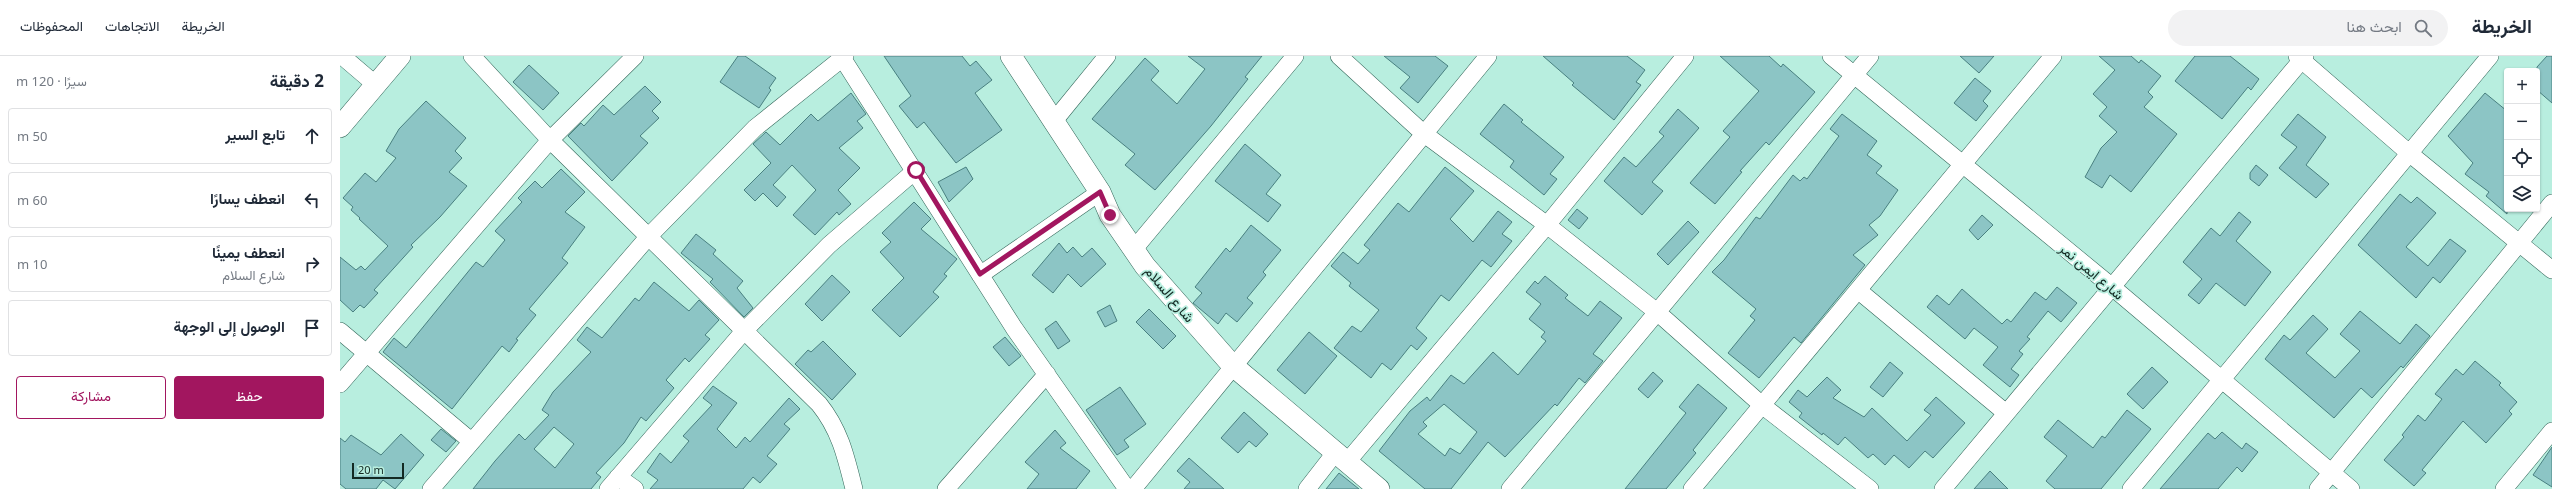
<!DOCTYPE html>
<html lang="ar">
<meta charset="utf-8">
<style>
:root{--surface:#fff;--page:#f2f2f3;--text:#1f2937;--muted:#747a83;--line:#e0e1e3;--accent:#a2165f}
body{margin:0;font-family:"Noto Sans",Vazirmatn,sans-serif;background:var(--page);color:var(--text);direction:rtl}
.controls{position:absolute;right:12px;top:12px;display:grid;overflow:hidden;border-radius:4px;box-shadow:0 1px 3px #0004}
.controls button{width:36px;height:36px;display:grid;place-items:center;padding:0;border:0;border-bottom:1px solid var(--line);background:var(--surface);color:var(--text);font:20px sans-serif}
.scale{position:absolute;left:12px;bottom:10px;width:52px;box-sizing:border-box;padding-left:4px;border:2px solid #132923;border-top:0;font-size:11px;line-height:14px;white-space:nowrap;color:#132923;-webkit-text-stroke:3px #b8eedf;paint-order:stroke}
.stop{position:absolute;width:12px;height:12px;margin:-9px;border:3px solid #a2165f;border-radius:50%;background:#fff}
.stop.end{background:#a2165f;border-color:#fff;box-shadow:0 1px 4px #0008}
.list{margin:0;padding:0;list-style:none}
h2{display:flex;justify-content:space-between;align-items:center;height:52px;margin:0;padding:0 16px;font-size:17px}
h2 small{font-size:13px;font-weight:400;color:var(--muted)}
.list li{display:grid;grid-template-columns:26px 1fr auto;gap:12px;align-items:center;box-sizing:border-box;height:56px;margin:0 8px 8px;padding:0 8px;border:1px solid var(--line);border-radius:4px}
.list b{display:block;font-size:15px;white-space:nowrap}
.list p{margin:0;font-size:13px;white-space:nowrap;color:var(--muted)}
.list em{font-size:13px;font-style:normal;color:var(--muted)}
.actions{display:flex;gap:8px;padding:12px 16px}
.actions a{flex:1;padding:9px 0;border:1px solid var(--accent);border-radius:4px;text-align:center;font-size:14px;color:var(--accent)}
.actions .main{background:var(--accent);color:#fff}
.icon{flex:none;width:22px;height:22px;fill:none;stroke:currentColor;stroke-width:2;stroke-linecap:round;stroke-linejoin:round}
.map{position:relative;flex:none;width:2212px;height:433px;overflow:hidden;direction:ltr}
header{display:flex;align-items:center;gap:24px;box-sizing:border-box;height:56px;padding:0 20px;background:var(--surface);border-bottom:1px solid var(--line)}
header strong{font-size:19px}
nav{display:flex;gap:22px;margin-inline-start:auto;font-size:14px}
.search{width:280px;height:36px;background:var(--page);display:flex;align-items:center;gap:10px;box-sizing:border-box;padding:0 14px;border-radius:22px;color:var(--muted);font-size:15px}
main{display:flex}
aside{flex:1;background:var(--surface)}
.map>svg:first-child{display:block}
.building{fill:#8cc5c5;stroke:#498080;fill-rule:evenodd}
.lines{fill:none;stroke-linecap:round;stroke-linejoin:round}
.minor-casing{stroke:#336659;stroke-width:18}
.tertiary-casing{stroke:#336659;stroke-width:22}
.minor{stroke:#fff;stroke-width:17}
.tertiary{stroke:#fff;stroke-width:21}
.route{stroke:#a2165f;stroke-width:5}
.labels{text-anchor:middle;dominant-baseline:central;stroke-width:3.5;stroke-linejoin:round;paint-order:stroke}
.street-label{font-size:14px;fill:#132923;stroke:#b8eedf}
</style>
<header>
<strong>الخريطة</strong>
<div class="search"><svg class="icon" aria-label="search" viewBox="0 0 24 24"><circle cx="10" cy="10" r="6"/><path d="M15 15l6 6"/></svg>ابحث هنا</div>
<nav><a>الخريطة</a><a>الاتجاهات</a><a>المحفوظات</a></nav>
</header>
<main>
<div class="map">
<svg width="2212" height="433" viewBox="0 0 2212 433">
<rect width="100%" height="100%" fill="#b8eedf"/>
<path class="building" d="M398 0H405L436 22 429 32 431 34 419 52 380 26Z
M544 0H622L630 10 636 5 652 24 635 37 662 74 616 107 584 66 577 72 559 50 571 40Z
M848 0H922L905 21 908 23 871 70 815 134 785 109 795 98 752 63 805 2 819 15 811 24 837 48 865 13Z
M1044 0H1095L1108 10 1078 47 1060 32 1070 21Z
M1203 0H1287L1305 14 1296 26 1301 29 1274 64 1232 29 1234 27Z
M1380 0H1429L1441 11 1443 8 1475 36 1429 89 1426 86 1400 115 1402 116 1375 148 1350 127 1390 81 1383 75 1419 35Z
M1620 0H1654L1639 17Z
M1759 0H1791L1799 7 1801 4 1821 20 1808 36 1813 41 1804 51 1837 78 1791 136 1770 119 1762 132 1745 121 1761 92 1777 76 1759 60 1767 51 1753 38 1775 14Z
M1855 0H1890L1919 23 1911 34 1908 31 1882 63 1835 25Z
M2207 0H2212V47L2197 34V11Z
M189 9 219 37 203 54 173 26Z
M1635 22 1651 35 1643 45 1648 50 1636 65 1614 47Z
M305 30 321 46 312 55 319 62 300 80 308 87 272 125 228 80 241 67 244 70 263 49 274 59Z
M511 37 526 58 517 65 523 72 499 92 520 112 498 134 511 148 499 159 497 156 475 179 453 159 476 134 452 109 433 129 446 141 437 151 423 137 415 145 404 134 431 107 413 88 426 76 440 89 471 58 478 65Z
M2145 37 2167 55V158L2146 140 2149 136 2125 118 2133 107 2108 80Z
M86 45 126 82 115 95 122 102 109 116 127 130 100 161 71 189 73 191 34 234 38 237 24 252 20 249 13 256 0 244V201L16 214 21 210 25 214 48 190 19 163 20 162 11 154 13 151 3 142 25 117 36 126 56 102 46 95 59 73Z
M1164 48 1183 64 1181 66 1224 101 1210 118 1217 123 1204 139 1170 111 1174 105 1140 78Z
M1338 53 1359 72 1312 126 1323 135 1302 159 1264 125 1284 101 1296 111 1324 80 1319 76Z
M1502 58 1537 85 1527 99 1542 110 1536 117 1558 134 1540 160 1529 169 1538 179 1513 199 1525 209 1461 287 1454 281 1419 322 1388 297 1415 264 1410 260 1416 253 1372 216 1384 204 1416 161 1420 163 1453 119 1460 125 1464 121 1467 123 1499 80 1490 73Z
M1958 58 1986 81 1966 109 1989 128 1976 142 1939 112 1957 91 1941 79Z
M905 88 941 119 926 138 941 149 928 166 875 125Z
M1916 109 1928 119 1919 130 1910 123V117Z
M626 111 633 123 609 146 598 126Z
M1105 111 1134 135 1110 163 1133 186 1158 155 1172 166 1162 178 1172 185 1151 211 1142 204 1109 245 1101 239 1076 272 1087 282 1077 294 1071 289 1051 314 1042 307 1031 322 994 292 1012 270 1021 276 1039 254 1009 230 1011 227 991 210 1003 196 1018 208 1030 194 1024 189 1058 147 1069 156Z
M221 113 245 136 225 156 245 171 222 202 228 207 189 253 196 259 176 283 178 284 169 296 162 290 112 353 43 296 54 282 66 292 136 206 143 211 165 184 155 175 182 146 178 142 195 125 202 132Z
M2060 138 2071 147 2077 141 2096 157 2066 191 2088 210 2110 183 2126 195 2100 227 2093 221 2076 242 2018 189Z
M574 146 591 163 581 173 617 203 604 218 607 220 593 236 599 241 560 281 532 254 564 222 540 196 551 186 542 177Z
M1237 153 1248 162 1239 173 1228 164Z
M1899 156 1911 166 1896 185 1931 216 1905 250 1876 227 1859 248 1848 239 1862 223 1843 206 1871 172 1880 180Z
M1642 159 1653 169 1638 184 1629 174Z
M1348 165 1359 176 1328 209 1317 198Z
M911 169 941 194 923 216 926 219 907 242 913 247 897 266 886 257 878 268 853 247 862 237 855 231 886 192 890 196Z
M356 178 376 194 373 198 403 225 397 232 413 252 404 261 370 226 373 223 341 197Z
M719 187 727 197 733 191 742 201 752 192 766 208 741 231 728 218 713 237 692 219Z
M492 219 510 236 482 265 465 248Z
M1205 220 1228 239 1225 242 1248 260 1260 245 1282 262 1253 298 1263 305 1245 327 1239 322 1217 350 1215 348 1165 401 1148 386 1111 433H1085L1039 395 1070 355 1087 341 1090 345 1111 319 1124 328 1153 296 1178 319 1206 285 1201 281 1205 276 1189 263 1201 248 1186 236 1195 225 1198 228ZM1104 348 1137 376 1120 398 1110 392 1105 400 1078 378 1087 370 1083 366Z
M314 226 349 255 359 244 379 264 365 279 370 283 349 306 345 302 326 324 334 332 306 365 301 361 284 387 256 417 261 421 251 433H133L155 405 179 378 185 384 209 359 202 354 213 336 251 296 237 284 247 271 262 282 295 242 299 245ZM214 371 234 388 215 412 194 393Z
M1717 231 1737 247 1721 266 1708 255 1687 281 1690 283 1679 295 1683 298 1671 313 1679 319 1670 331 1643 309 1658 291 1634 272 1625 283 1587 251 1597 239 1609 249 1622 233 1662 268 1667 263 1671 266 1695 236 1706 244Z
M770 249 777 265 765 271 757 256Z
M809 253 836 280 823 293 796 266Z
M2020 255 2060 288 2076 268 2090 280 2063 312 2061 310 2032 342 2021 332 1994 362 1925 303 1944 279 1950 284 1973 259 1988 273 1966 297 1995 322 2020 295 2000 278Z
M716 265 730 285 718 293 705 273Z
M969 276 997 300 965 338 937 314Z
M665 281 681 300 669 310 653 291Z
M483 285 516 318 492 344 455 308 468 294 471 296Z
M2135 305 2161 327 2159 329 2177 346 2169 355 2172 358 2146 387 2123 365 2082 414 2086 417 2074 430 2044 404 2064 381 2062 379 2078 359 2085 365 2102 343 2095 338 2116 313 2123 319Z
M1550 306 1563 317 1543 341 1530 331Z
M1812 311 1828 326 1803 353 1787 338Z
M1313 316 1323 325 1308 342 1298 333Z
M1487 321 1501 334 1493 342 1524 361 1532 352 1567 385 1591 359 1584 354 1596 341 1625 367 1593 402 1585 395 1569 412 1554 399 1545 409 1533 398 1528 402 1505 381 1498 389 1483 377 1482 379 1459 361 1462 357 1449 346 1458 334 1467 341Z
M1358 328 1387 352 1353 394 1356 397 1326 433H1285L1346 357 1339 351Z
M373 330 397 347 377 373 396 392 405 381 410 386 449 342 460 353 444 368 450 373 427 400 437 408 420 427 413 421 403 433H310L318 424 307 416 320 397 331 407 349 385 343 380 372 349 363 342Z
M780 331 806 368 784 384 789 391 777 399 746 354Z
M1787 354 1811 373 1761 433H1715L1706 425 1727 400 1704 381 1718 364 1753 392 1762 380 1765 382Z
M904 356 928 378 916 391 909 385 898 397 881 382Z
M101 373 116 385 106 396 91 384Z
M715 374 726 387 720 392 750 415 736 433H687L699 418 685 406Z
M1882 376 1902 393 1906 387 1918 396 1902 416 1897 411 1878 433H1820L1868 377 1875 383Z
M61 378 84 399 55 433 43 424 36 433H6L0 428V382L5 386 11 379 41 399Z
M2212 391V431L2193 419Z
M849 402 884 433H844L850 426 837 415Z
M1650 415 1668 433H1634Z
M999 417 1019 433H986Z"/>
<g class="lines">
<defs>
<path id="minor" d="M2 0 36 29
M132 0 210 84 479 348C500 374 506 401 514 433
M501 0 674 272 787 433
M999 0 1083 77 1207 169 1317 256 1423 350 1530 433
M1491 0 1771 230 2011 433
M1957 0 2069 97 2212 214
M714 65 767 0
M794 193 955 0
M640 219 760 136
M1519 235 1666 357
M0 275 131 385
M0 328 210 84 295 0
M1007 406 1207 169 1345 0
M278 421 295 433
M91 433 309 180 415 72 505 0
M268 433 404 275 489 189 576 114
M606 433 707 318
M793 433 1148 0
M967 433 995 397
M1170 433 1530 0
M1352 433 1713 0
M1603 433 1965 0
M1791 433 2150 0
M1978 433 2212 147
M2164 433 2212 375"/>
<path id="tertiary" d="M671 0 760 136 770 159 805 210 892 309 1039 433
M0 71 60 0"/>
</defs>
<use href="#minor" class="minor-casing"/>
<use href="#tertiary" class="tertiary-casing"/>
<use href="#minor" class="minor"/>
<use href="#tertiary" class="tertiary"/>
</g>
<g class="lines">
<path class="route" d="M576 114 640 218 760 136 770 159"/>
</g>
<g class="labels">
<g class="street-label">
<text transform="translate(1752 215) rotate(40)">شارع ايمن نمر</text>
<text transform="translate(830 238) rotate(50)">شارع السلام</text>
</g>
</g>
</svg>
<div class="controls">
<button>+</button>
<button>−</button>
<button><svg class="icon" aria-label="locate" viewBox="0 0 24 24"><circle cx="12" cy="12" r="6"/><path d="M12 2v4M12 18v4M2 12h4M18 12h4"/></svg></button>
<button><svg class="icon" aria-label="layers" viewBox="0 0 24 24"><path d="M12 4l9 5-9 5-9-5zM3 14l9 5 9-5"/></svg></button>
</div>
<div class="scale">20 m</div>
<div class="stop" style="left:576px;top:114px"></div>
<div class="stop end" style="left:770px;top:159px"></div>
</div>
<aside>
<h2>2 دقيقة<small>سيرًا · 120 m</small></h2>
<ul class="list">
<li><svg class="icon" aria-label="ahead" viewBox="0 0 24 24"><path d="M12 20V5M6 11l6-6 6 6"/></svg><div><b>تابع السير</b></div><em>50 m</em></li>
<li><svg class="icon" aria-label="left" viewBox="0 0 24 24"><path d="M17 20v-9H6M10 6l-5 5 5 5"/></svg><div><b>انعطف يسارًا</b></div><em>60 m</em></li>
<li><svg class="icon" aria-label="right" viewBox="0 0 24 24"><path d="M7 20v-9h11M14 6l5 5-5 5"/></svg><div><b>انعطف يمينًا</b><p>شارع السلام</p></div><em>10 m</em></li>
<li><svg class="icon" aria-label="arrive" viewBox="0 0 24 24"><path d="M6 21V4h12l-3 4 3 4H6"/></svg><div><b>الوصول إلى الوجهة</b></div></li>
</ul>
<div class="actions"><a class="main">حفظ</a><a>مشاركة</a></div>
</aside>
</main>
